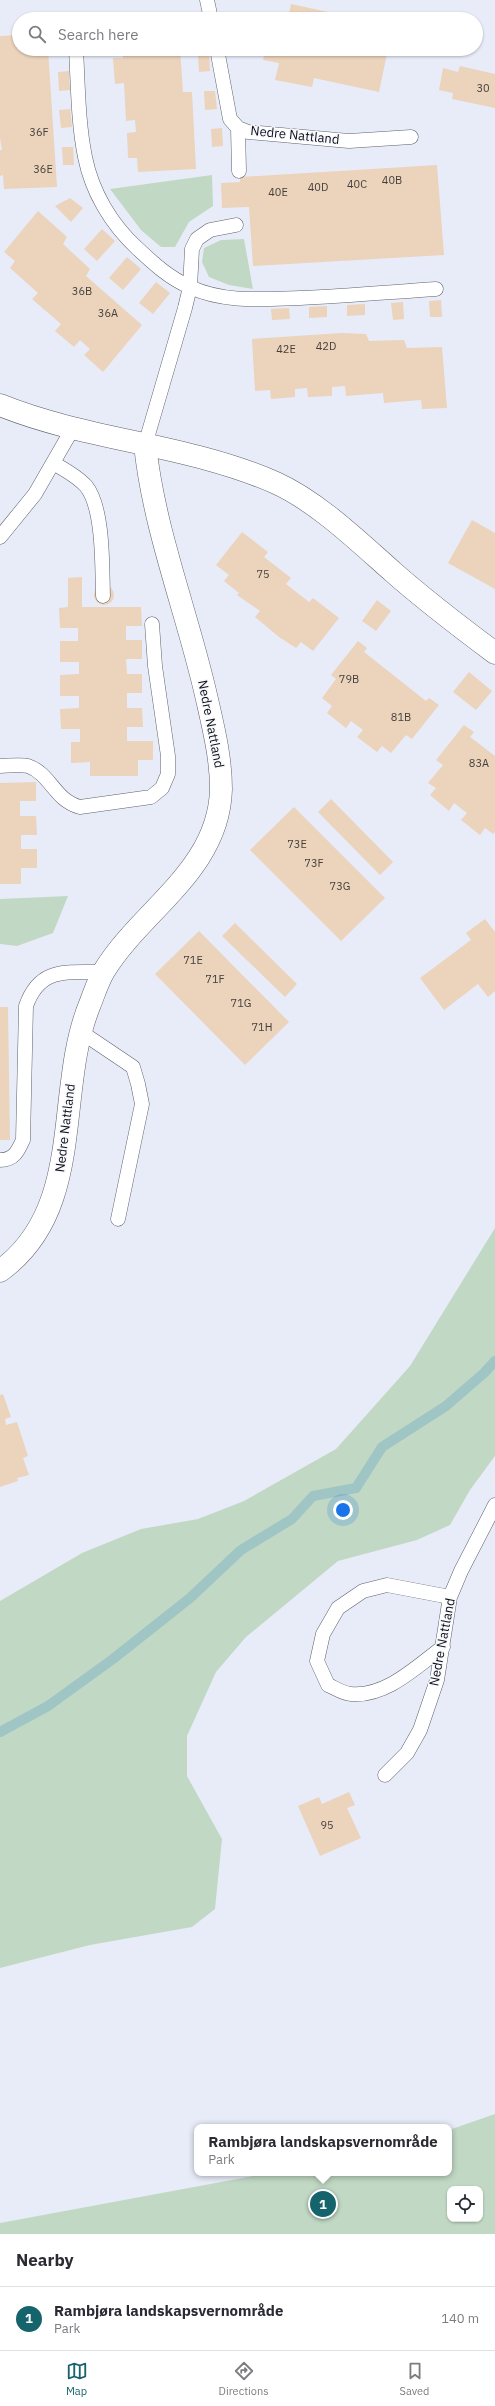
<!DOCTYPE html>
<meta charset="utf-8">
<style>
:root{--surface:#fff;--page:#f7f7f7;--text:#2b2b33;--muted:#7c7c81;--line:#e1e1e2;--accent:#15636b}
body{margin:0;font-family:"IBM Plex Sans",sans-serif;background:var(--page);color:var(--text)}
.controls{position:absolute;right:12px;bottom:12px;display:grid;overflow:hidden;border-radius:8px;box-shadow:0 1px 3px #0004}
.controls button{width:36px;height:36px;display:grid;place-items:center;padding:0;border:0;border-bottom:1px solid var(--line);background:var(--surface);color:var(--text);font:20px sans-serif}
.you{position:absolute;left:343px;top:1510px;width:14px;height:14px;margin:-10px;border:3px solid #fff;border-radius:50%;background:#1a73e8;box-shadow:0 0 0 6px #1a73e833}
.badge{display:grid;place-items:center;width:26px;height:26px;border-radius:50%;background:var(--accent);color:#fff;font-size:13px;font-weight:700}
.pin{position:absolute;translate:-50% -50%;border:2px solid #fff;box-shadow:0 1px 4px #0006}
.popup{position:absolute;left:194px;top:2124px;width:258px;height:52px;box-sizing:border-box;display:grid;place-content:center;border-radius:8px;background:var(--surface);filter:drop-shadow(0 1px 3px #0005);font-size:13px;white-space:nowrap;color:var(--muted)}
.popup b{font-size:15px;color:var(--text)}
.popup::after{content:'';position:absolute;left:50%;top:100%;margin-left:-8px;border:8px solid transparent;border-top-color:var(--surface)}
.list{margin:0;padding:0;list-style:none}
h2{display:flex;justify-content:space-between;align-items:center;height:52px;margin:0;padding:0 16px;font-size:17px}
h2 small{font-size:13px;font-weight:400;color:var(--muted)}
.list li{display:grid;grid-template-columns:26px 1fr auto;gap:12px;align-items:center;box-sizing:border-box;height:64px;padding:0 16px;border-top:1px solid var(--line)}
.list b{display:block;font-size:15px;white-space:nowrap}
.list p{margin:0;font-size:13px;white-space:nowrap;color:var(--muted)}
.list em{font-size:13px;font-style:normal;color:var(--muted)}
.icon{flex:none;width:22px;height:22px;fill:none;stroke:currentColor;stroke-width:2;stroke-linecap:round;stroke-linejoin:round}
.map{position:relative;flex:none;width:495px;height:2234px;overflow:hidden}
.search{position:absolute;background:var(--surface);box-shadow:0 1px 3px #0004;left:12px;right:12px;top:12px;height:44px;display:flex;align-items:center;gap:10px;box-sizing:border-box;padding:0 14px;border-radius:22px;color:var(--muted);font-size:15px}
.sheet{height:116px;background:var(--surface)}
nav{display:flex;justify-content:space-around;align-items:center;box-sizing:border-box;height:56px;border-top:1px solid var(--line);background:var(--surface);font-size:11px;color:var(--muted)}
nav a{display:grid;justify-items:center;gap:2px}
nav .on{color:var(--accent)}
.map>svg:first-child{display:block}
.green{fill:#c1d9c4;fill-rule:evenodd}
.lines{fill:none;stroke-linecap:round;stroke-linejoin:round}
.stream{stroke:#9fc5c5;stroke-width:10}
.building{fill:#ebd3bc}
.lane-casing{stroke:#5f626c;stroke-width:15}
.street-casing{stroke:#5f626c;stroke-width:23}
.lane{stroke:#fff;stroke-width:14}
.street{stroke:#fff;stroke-width:22}
.labels{text-anchor:middle;dominant-baseline:central;stroke-width:3;stroke-linejoin:round;paint-order:stroke}
.number-label{font-size:11px;fill:#45403d}
.street-label{font-size:13px;fill:#0e0f13;stroke:#f8f9fe}
</style>
<div class="map">
<svg width="495" height="2234" viewBox="0 0 495 2234">
<rect width="100%" height="100%" fill="#e8ecf8"/>
<path class="green" d="M212 175 213 206 189 222 175 247H161L141 230 110 189Z
M244 239 253 289 229 285 209 277 202 262 204 248 221 240Z
M68 896 53 933 17 946 0 944V899Z
M495 1228V1456L470 1490 450 1525 417 1540 338 1561 246 1637 216 1672 187 1736V1776L222 1839 215 1909 192 1927 90 1945 0 1968V1601L82 1553 141 1529 198 1519 244 1501 336 1449 410 1366Z
M495 2114V2234H0V2223L269 2173H449V2130ZM450 2189H480V2219H450Z"/>
<g class="lines">
<path class="stream" d="M0 1732 48 1706 113 1659 190 1598 241 1550 292 1519 313 1496 356 1488 382 1447 446 1406 484 1373 495 1361"/>
</g>
<path class="building" d="M291 4 328 12 327 19H288Z
M202 15V19H191V16Z
M273 15 288 18V19H272Z
M433 15 441 19H421L425 16Z
M179 17V19H159V18Z
M19 35V49H48L57 187 4 189 3 175 0 176V150H2L0 138V36Z
M57 49H68V51L57 52Z
M122 49H180L183 92H192L196 169 138 172 137 158H128L127 133 136 132 135 120 126 121 124 83 115 84 113 58H123Z
M266 49H388L379 92 314 78 312 87 275 80 279 63 263 60Z
M209 53 210 71 199 72 198 54Z
M460 66 495 74V108L452 99 453 93 439 90 443 68 458 72Z
M69 71 70 90 59 91 58 72Z
M204 91H215L217 109 205 110Z
M70 109 72 127 61 128 59 110Z
M222 128 223 146 212 147 211 129Z
M62 147H73L74 165H63Z
M437 165 444 255 253 266 249 207 222 208 221 183 240 182V177Z
M70 198 83 208 71 222 55 206Z
M38 211 67 237 63 244 90 269 86 276 142 325 103 372 84 355 90 349 80 340 74 347 55 331 61 324 32 299 38 293 10 268 15 261 4 252Z
M102 229 115 241 97 261 84 249Z
M127 257 141 269 123 290 109 278Z
M156 282 170 293 153 314 139 303Z
M441 300 442 317H430L429 301Z
M403 302 404 319 393 320 391 303Z
M365 304V315L347 316V305Z
M327 306V317L309 318V307Z
M289 308 290 319 272 320 271 309Z
M342 333 366 334 369 341 404 340 407 348 442 347 447 408 422 409 421 400 384 403 383 393 346 396 345 386 332 387V396L308 397 307 388 295 389V397L271 399 270 390 255 391 252 339Z
M472 520 495 533V589L448 563Z
M242 532 268 552 264 557 291 578 286 584 309 602 313 598 339 618 313 651 301 642 296 648 279 637 255 617 260 611 237 595 239 593 224 581 229 575 216 565Z
M82 577V607H141L142 626H126V640H142V659H126L127 674H142V693H127V708H142L143 727H127V741H153V760H138V776H90V762L71 763V742H80V729H61L60 709 79 708V696H60V675L79 674V662H60V641H78V628H60L59 608 68 607V578Z
M94 595a10 10 0 1 1 20 0a10 10 0 1 1-20 0Z
M377 600 391 611 376 631 362 621Z
M358 641 367 648 364 652 426 701 429 698 439 705 412 739 406 735 391 753 382 746 377 752 357 737 363 730 351 721 346 728 327 713 332 706 322 698 336 679 331 675Z
M469 672 492 691 476 710 453 692Z
M464 725 474 732 470 737 495 756V832L493 834 485 828 480 835 461 820 467 813 454 803 449 811 430 795 436 788 428 783 443 765 436 760Z
M36 782V801H20V816H36L37 835H21V849H37V868H21V884H0V783Z
M331 799 393 862 380 875 318 812Z
M294 807 385 898 341 941 250 850Z
M485 919 495 932V991L488 997 478 984 444 1010 420 978 471 940 466 933Z
M235 923 297 984 285 997 222 936Z
M199 931 289 1022 245 1065 155 974Z
M0 1007H8L10 1140H0Z
M3 1394 11 1417 5 1419 6 1425 17 1422 28 1456 23 1458 29 1475 17 1478 18 1481 0 1487V1395Z
M349 1792 355 1805 347 1808 361 1838 320 1856 298 1806 319 1797 322 1804Z"/>
<g class="lines">
<defs>
<path id="lane" d="M207 0 211 19
M76 49C78 85 78 122 85 157 92 192 111 224 137 248 153 263 169 278 190 287 224 303 263 299 300 298 346 296 391 292 436 289
M217 49 230 119 238 128 248 132 349 141 411 137
M238 128 239 171
M145 445 185 308 190 287 192 249 197 239 210 230 236 225
M53 463C64 469 77 476 86 486 104 508 102 568 103 596
M0 537 35 494 73 428
M0 766C8 766 20 764 28 766 51 774 54 800 80 807L151 797 162 788 168 774V756L155 666 152 624
M81 1032 133 1067 138 1084 142 1104 118 1219
M0 1160C14 1160 18 1151 23 1140L26 1006C40 966 67 973 103 972
M443 1647C416 1667 386 1697 351 1694 344 1694 335 1688 328 1685L317 1661 323 1634 338 1608 363 1591 387 1585 450 1597
M385 1775 407 1753 420 1730 437 1680 450 1597 461 1571 495 1505"/>
<path id="street" d="M0 405C89 441 188 444 276 483 318 502 359 542 393 572 426 601 460 627 495 653
M0 1271C87 1208 54 1091 90 1004 94 994 98 981 104 971 142 909 219 870 221 789 221 757 213 726 206 695 187 612 154 530 145 445"/>
</defs>
<use href="#lane" class="lane-casing"/>
<use href="#street" class="street-casing"/>
<use href="#lane" class="lane"/>
<use href="#street" class="street"/>
</g>
<g class="labels">
<g class="number-label">
<text x="483" y="88">30</text>
<text x="39" y="132">36F</text>
<text x="43" y="169">36E</text>
<text x="392" y="180">40B</text>
<text x="357" y="184">40C</text>
<text x="318" y="187">40D</text>
<text x="278" y="192">40E</text>
<text x="82" y="291">36B</text>
<text x="108" y="313">36A</text>
<text x="326" y="346">42D</text>
<text x="286" y="349">42E</text>
<text x="263" y="574">75</text>
<text x="349" y="679">79B</text>
<text x="401" y="717">81B</text>
<text x="479" y="763">83A</text>
<text x="297" y="844">73E</text>
<text x="314" y="863">73F</text>
<text x="340" y="886">73G</text>
<text x="193" y="960">71E</text>
<text x="215" y="979">71F</text>
<text x="241" y="1003">71G</text>
<text x="262" y="1027">71H</text>
<text x="327" y="1825">95</text>
</g>
<g class="street-label">
<text transform="translate(295 135) rotate(6)">Nedre Nattland</text>
<text transform="translate(211 724) rotate(79)">Nedre Nattland</text>
<text transform="translate(65 1128) rotate(-83)">Nedre Nattland</text>
<text transform="translate(442 1642) rotate(-79)">Nedre Nattland</text>
</g>
</g>
</svg>
<div class="controls">
<button><svg class="icon" aria-label="locate" viewBox="0 0 24 24"><circle cx="12" cy="12" r="6"/><path d="M12 2v4M12 18v4M2 12h4M18 12h4"/></svg></button>
</div>
<div class="you"></div>
<div class="pin badge" style="left:323px;top:2204px">1</div>
<div class="popup"><b>Rambjøra landskapsvernområde</b>Park</div>
<div class="search"><svg class="icon" aria-label="search" viewBox="0 0 24 24"><circle cx="10" cy="10" r="6"/><path d="M15 15l6 6"/></svg>Search here</div>
</div>
<section class="sheet">
<h2>Nearby<small></small></h2>
<ul class="list">
<li><span class="badge">1</span><div><b>Rambjøra landskapsvernområde</b><p>Park</p></div><em>140 m</em></li>
</ul>
</section>
<nav>
<a class="on"><svg class="icon" aria-label="map" viewBox="0 0 24 24"><path d="M3 6l6-2 6 2 6-2v14l-6 2-6-2-6 2zM9 4v14M15 6v14"/></svg>Map</a>
<a><svg class="icon" aria-label="directions" viewBox="0 0 24 24"><path d="M12 3l9 9-9 9-9-9zM9 14v-3h6M13 9l2 2-2 2"/></svg>Directions</a>
<a><svg class="icon" aria-label="saved" viewBox="0 0 24 24"><path d="M7 4h10v16l-5-4-5 4z"/></svg>Saved</a>
</nav>
